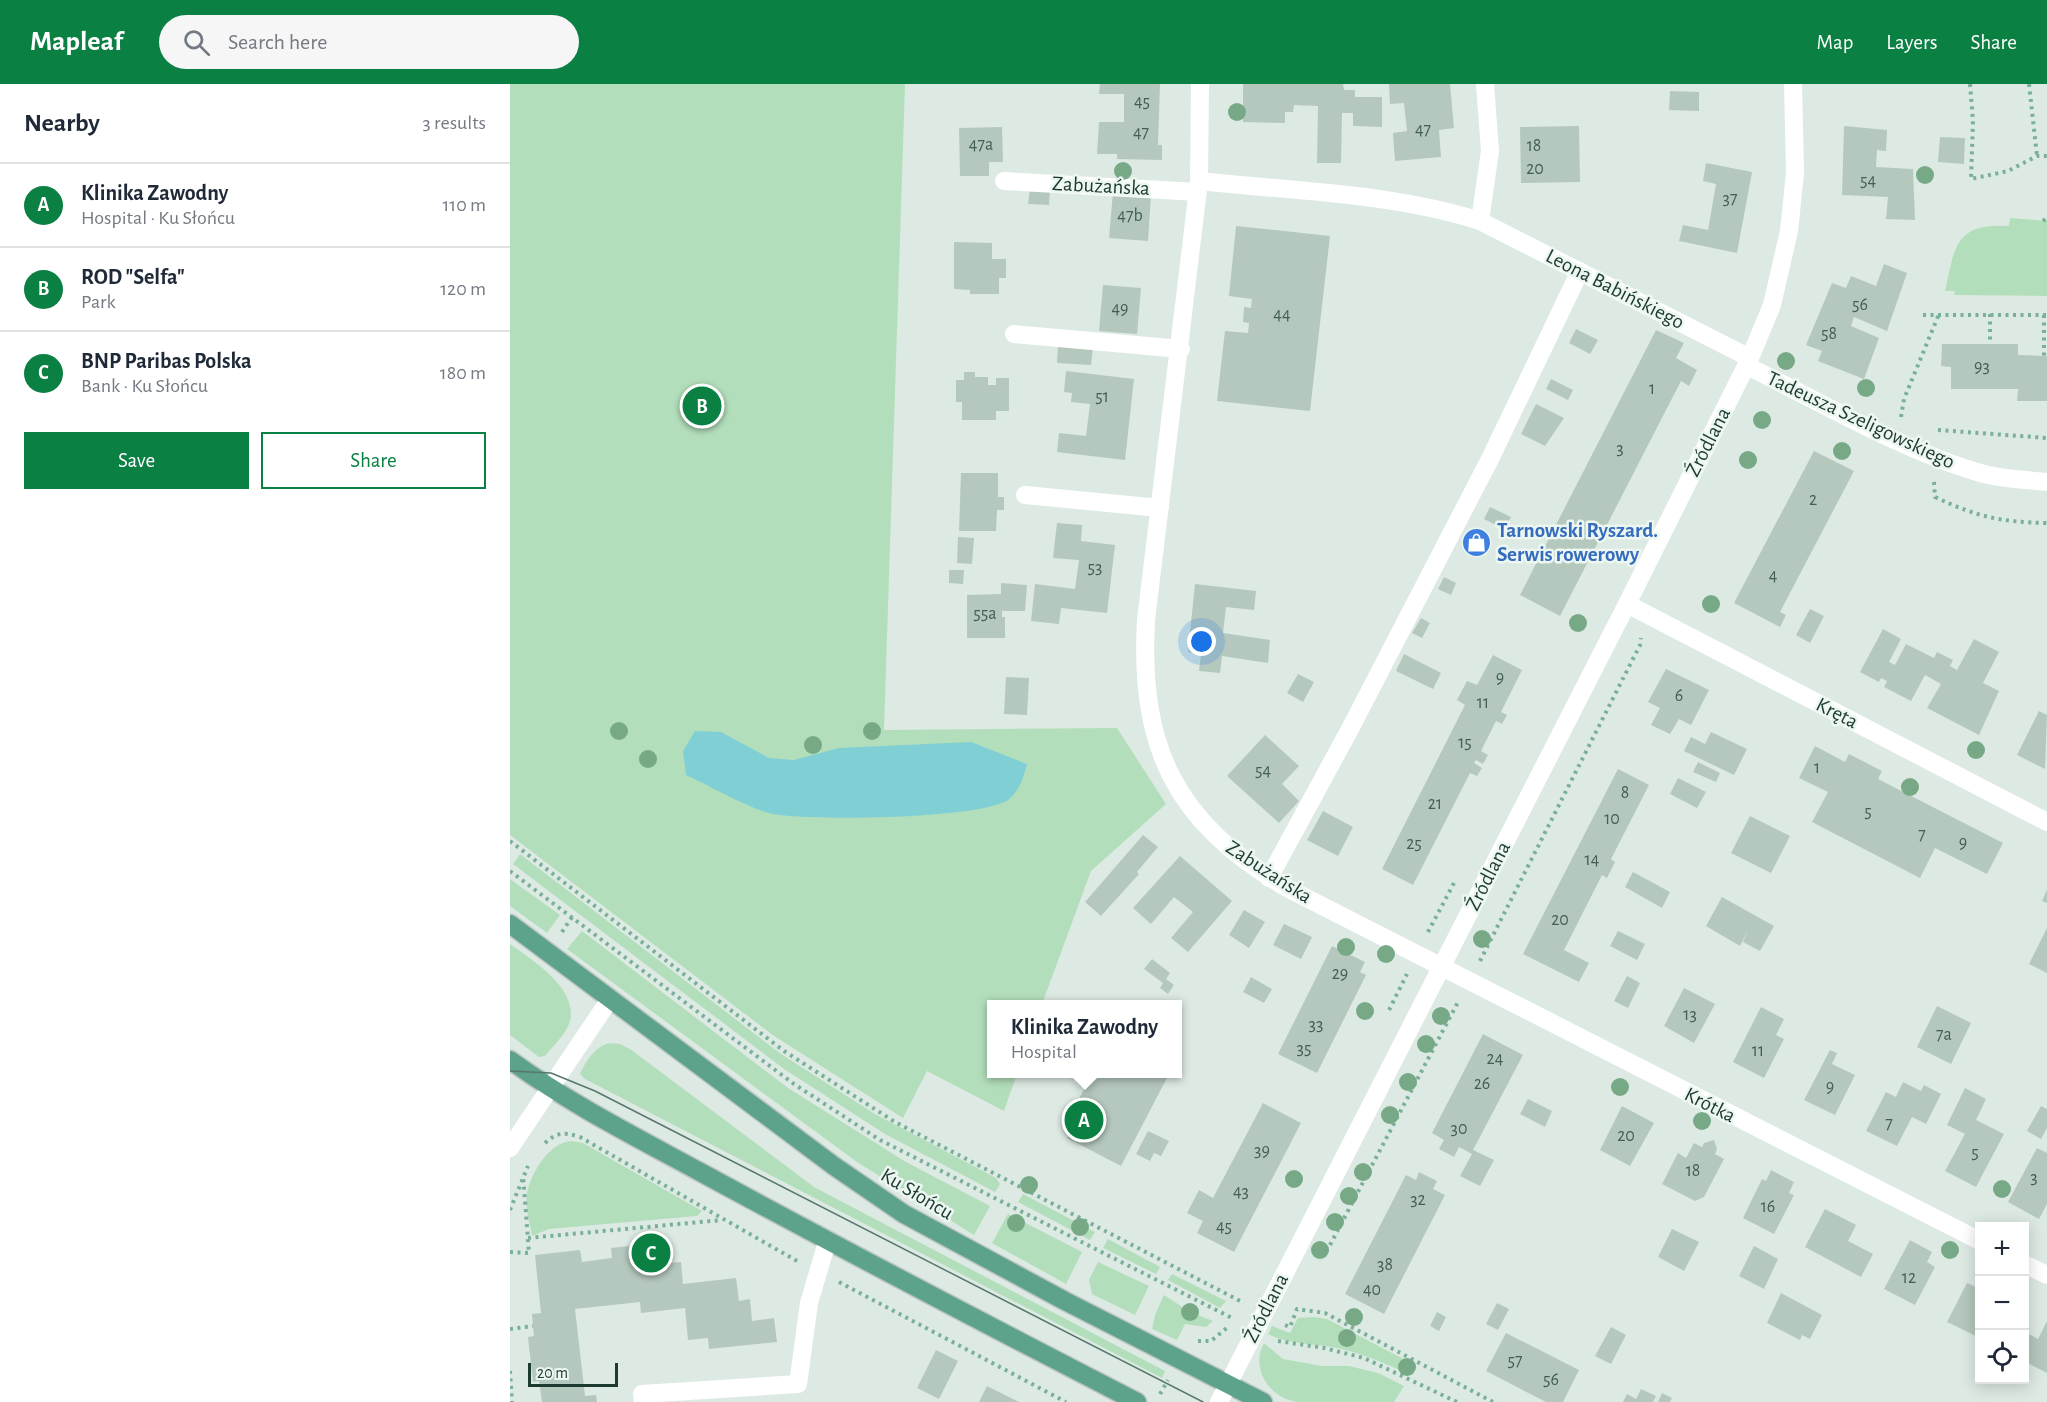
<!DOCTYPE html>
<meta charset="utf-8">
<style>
:root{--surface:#fff;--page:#f6f6f7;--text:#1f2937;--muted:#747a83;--line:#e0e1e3;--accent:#0b8043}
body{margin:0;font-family:"Alegreya Sans",sans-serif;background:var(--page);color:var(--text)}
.controls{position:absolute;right:18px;bottom:18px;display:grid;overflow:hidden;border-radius:0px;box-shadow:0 3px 15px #0003}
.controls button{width:54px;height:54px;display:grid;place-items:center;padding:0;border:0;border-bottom:2px solid var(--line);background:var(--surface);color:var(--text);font:30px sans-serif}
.scale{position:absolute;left:18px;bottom:15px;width:90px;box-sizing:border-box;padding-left:6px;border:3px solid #1d3a30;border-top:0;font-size:16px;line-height:21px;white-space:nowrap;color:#1d3a30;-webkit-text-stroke:4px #edf7f1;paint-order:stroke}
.you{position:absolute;left:692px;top:558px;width:21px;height:21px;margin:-15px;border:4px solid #fff;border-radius:50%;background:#1a73e8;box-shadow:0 0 0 9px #1a73e833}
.badge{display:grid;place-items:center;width:39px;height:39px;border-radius:50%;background:var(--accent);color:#fff;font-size:20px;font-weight:700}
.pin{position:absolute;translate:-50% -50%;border:3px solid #fff;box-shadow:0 2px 6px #0006}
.popup{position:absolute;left:477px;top:916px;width:195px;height:78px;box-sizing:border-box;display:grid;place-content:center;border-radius:0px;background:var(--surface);filter:drop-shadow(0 2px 4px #0005);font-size:20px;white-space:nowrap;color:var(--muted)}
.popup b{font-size:22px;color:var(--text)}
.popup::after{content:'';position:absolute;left:50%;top:100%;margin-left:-12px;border:12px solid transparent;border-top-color:var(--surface)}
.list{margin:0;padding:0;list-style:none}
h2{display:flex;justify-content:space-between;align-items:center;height:78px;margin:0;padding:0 24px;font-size:26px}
h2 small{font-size:20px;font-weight:400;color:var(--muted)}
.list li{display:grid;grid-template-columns:39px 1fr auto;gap:18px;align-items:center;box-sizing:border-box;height:84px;padding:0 24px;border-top:2px solid var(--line)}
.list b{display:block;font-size:22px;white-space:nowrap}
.list p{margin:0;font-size:20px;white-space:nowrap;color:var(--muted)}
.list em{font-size:20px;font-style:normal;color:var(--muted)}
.actions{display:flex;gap:12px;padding:18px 24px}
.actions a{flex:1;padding:14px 0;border:2px solid var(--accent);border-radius:0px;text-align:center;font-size:21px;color:var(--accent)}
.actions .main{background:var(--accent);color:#fff}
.icon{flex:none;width:33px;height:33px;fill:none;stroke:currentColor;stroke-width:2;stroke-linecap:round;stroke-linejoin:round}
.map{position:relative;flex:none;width:1537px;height:1318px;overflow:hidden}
header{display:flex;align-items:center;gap:36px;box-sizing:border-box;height:84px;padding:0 30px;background:var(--accent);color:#fff}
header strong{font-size:28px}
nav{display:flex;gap:33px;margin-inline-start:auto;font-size:21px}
.search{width:420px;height:54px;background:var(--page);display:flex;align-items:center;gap:15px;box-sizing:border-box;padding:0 21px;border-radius:33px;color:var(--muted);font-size:22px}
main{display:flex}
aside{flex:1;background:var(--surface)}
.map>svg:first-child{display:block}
.green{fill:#b3debb}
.water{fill:#7fcfd5}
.building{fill:#b5c8be}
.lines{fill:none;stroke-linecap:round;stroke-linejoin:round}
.major-casing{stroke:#bbc4c1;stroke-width:21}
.path{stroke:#7ab09a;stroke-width:4;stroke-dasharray:3 4.5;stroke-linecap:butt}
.minor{stroke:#fff;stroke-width:18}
.major{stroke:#5da38b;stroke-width:18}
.tram{stroke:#57776b;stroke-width:1.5}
.tree{fill:#78a987}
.labels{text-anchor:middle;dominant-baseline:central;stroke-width:5;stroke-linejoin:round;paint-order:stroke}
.number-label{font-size:18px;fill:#435e54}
.street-label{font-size:21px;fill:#1d3a30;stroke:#edf7f1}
.shop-label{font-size:21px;font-weight:bold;fill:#366cbe;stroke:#edf7f1;text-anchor:start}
</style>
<header>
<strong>Mapleaf</strong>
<div class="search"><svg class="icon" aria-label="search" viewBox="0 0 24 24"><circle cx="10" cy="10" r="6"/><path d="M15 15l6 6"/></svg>Search here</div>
<nav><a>Map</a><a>Layers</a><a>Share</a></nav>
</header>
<main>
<aside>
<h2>Nearby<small>3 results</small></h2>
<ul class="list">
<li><span class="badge">A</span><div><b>Klinika Zawodny</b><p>Hospital · Ku Słońcu</p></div><em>110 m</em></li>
<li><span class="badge">B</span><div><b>ROD &quot;Selfa&quot;</b><p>Park</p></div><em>120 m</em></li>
<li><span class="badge">C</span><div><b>BNP Paribas Polska</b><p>Bank · Ku Słońcu</p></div><em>180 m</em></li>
</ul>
<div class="actions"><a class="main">Save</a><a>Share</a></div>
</aside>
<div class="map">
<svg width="1537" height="1318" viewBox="0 0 1537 1318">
<rect width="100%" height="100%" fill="#ddeae3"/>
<path class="green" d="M0 0H395L374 646 607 644 656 720 581 787 532 920H481V990H507L494 1027 417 987 393 1034 264 952 0 751Z
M1500 134 1537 137V212L1444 211 1445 207H1435C1445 162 1445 139 1499 142Z
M10 770 271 970 365 1030 486 1094 490 1100 485 1108 375 1050 274 985 3 780Z
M0 795 50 831 37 849 0 822Z
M72 847 278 1004 396 1078 480 1122 464 1151 347 1078 57 865Z
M0 860C22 876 68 904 60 937 57 949 43 962 35 972L29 973 0 951Z
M100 959 110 960 120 965 304 1103 655 1287 652 1294 75 995 70 990C76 977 85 962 100 959Z
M62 1057 73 1059 192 1127 187 1132 39 1145 22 1152C20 1140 15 1123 17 1110 20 1090 40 1057 62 1057Z
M513 1110 585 1148 580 1156 508 1118Z
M498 1130 572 1168 556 1200 482 1159Z
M598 1155 650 1183 646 1190 593 1164Z
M588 1178 639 1202 625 1231 582 1210 579 1196Z
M662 1190 716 1217 710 1224 658 1196Z
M654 1211 680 1228 703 1237 696 1243 675 1240 667 1256 642 1245 645 1231Z
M803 1233 817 1235 903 1280 898 1290C874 1279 852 1269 827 1264 803 1259 780 1261 758 1250L762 1242 780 1249 788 1234Z
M754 1259 773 1275 812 1282H839L868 1289 894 1302 884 1318C854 1318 816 1318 787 1318 759 1314 740 1284 754 1259Z"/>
<path class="water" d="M185 647 211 648 259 674 284 676 329 664 461 658 517 680C514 692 509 708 498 716 469 735 301 737 263 730 242 726 198 701 176 691L173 667Z"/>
<path class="building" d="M590 0H650L648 61H652V76L607 75V70H587L589 38H614V10H589Z
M733 0H833L834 6H845V13H872V43L843 42V29H832L831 79H807L808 22 784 21 783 28H775V39L733 38Z
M879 0H940L944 44 929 46 931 73 885 77 883 49 897 47 894 19 880 20Z
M1160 7 1189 8V27L1159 26Z
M1069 42 1070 98 1011 99 1010 43Z
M1334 42 1377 46 1376 67 1367 66 1366 83 1403 85 1405 136 1376 135 1378 113 1332 111Z
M492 43 493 78H479V92H450L449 44Z
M1430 53 1455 54 1454 80 1428 78Z
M1196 79 1242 88 1227 169 1169 157 1173 141 1198 146 1206 100 1193 97Z
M520 105 540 107 539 121 518 120Z
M603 108 641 111 638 157 599 154Z
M726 142 820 152 800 327 707 317 715 247 738 249 739 239 733 238 734 223 741 224 742 215 719 212Z
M444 158 482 159V175H496V194H489V210H460V206L444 205Z
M1374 180 1397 189 1377 247 1344 233 1341 242 1369 254 1354 295 1308 277 1312 267 1296 261 1322 199 1336 204 1341 192 1366 202Z
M593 201 631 204 627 250 589 247Z
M1066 245 1088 256 1080 270 1059 259Z
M1146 246 1174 259 1166 274 1187 286 1179 302 1171 297 1050 532 1010 511Z
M548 260 583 263 581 281 547 279Z
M1432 260H1508V271L1537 272V317H1507L1508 305H1441V283L1431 282Z
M556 287 624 295 615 376 547 368 549 349 576 352 580 320 561 318 562 309 554 308Z
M454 288H465V293H478V301H486V294H499V327H486V336H452V318H446V296H454Z
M1041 295 1063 306 1058 316 1036 305Z
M1026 320 1054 334 1035 362 1011 350Z
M1304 367 1344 387 1270 528 1276 531 1270 543 1224 519Z
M451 389H488V413H494V426H487L486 447H449Z
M980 423 1001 433 994 445 974 435Z
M547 439 572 441 571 457 605 461 597 529 551 524 549 540 521 537 525 500 565 505 569 476 543 474Z
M448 453 464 454 462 480 447 479Z
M439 486H454L453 500 439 499Z
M934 493 946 499 941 511 928 505Z
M491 499 517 501 515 527H492V533H495V554H457V511L491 510Z
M685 500 746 507 744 526 716 523 713 549 760 556 758 579 712 572 710 589 689 587 691 570 678 568Z
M1300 525 1314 532 1300 559 1286 551Z
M911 534 920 539 912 554 902 549Z
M1373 545 1391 555 1379 578 1385 581 1396 560 1424 574 1427 568 1443 576 1440 582 1447 586 1464 555 1489 568 1473 599 1489 607 1469 651 1417 624 1431 600 1415 591 1401 617 1374 603 1377 597 1371 594 1369 598 1350 588Z
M894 570 931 589 923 605 886 587Z
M983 571 1012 586 991 628 997 631 992 640 986 637 971 667 978 671 973 680 966 676 964 679 972 684 967 692 960 689 903 801 872 785 955 621 947 616 957 597 967 601Z
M1156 585 1199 606 1181 641 1169 635 1160 650 1141 641 1150 624 1138 618Z
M788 590 804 598 793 618 777 609Z
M496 593 519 594 517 631 494 630Z
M1529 627 1537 631 1535 685 1507 671Z
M1201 648 1237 665 1224 691 1174 667 1181 653 1195 660Z
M755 651 789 682 772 700 789 717 769 739 717 692Z
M1305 662 1335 678 1339 670 1372 687 1368 695 1493 759 1477 790 1425 764 1410 794 1302 738 1318 708 1289 694Z
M1188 678 1210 689 1206 698 1183 688Z
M1108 685 1139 701 1101 775 1105 778 1097 794 1092 791 1091 793 1054 866 1079 879 1069 898 1013 870Z
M1168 694 1196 708 1187 724 1160 710Z
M813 727 843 743 828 772 797 756Z
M1240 732 1280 752 1261 789 1221 769Z
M633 751 648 763 627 788 629 790 591 832 575 818Z
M670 772 722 817 678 868 661 854 683 828 664 813 641 840 623 824Z
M1123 788 1160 808 1152 824 1115 803Z
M1537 806V819L1532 817Z
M1212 813 1264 842 1250 867 1233 858 1238 846 1230 862 1196 842Z
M734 826 755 838 739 864 719 851Z
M774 840 802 853 791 875 763 861Z
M1537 844V889L1519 880Z
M1108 847 1135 860 1127 876 1100 862Z
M822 862 855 878 850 888 856 891 807 989 768 970Z
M642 875 660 889 656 895 664 901 658 910 650 904 653 899 634 885Z
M1117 892 1130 899 1118 924 1104 917Z
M741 893 762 905 754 919 733 908Z
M1174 904 1205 920 1184 959 1154 942Z
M1427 922 1461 939 1441 980 1407 963Z
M1251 923 1274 935 1266 951 1274 955 1254 994 1223 978Z
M973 950 1013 971 963 1066 984 1076 970 1102 950 1092 962 1070 949 1063 944 1073 929 1065 934 1056 922 1049Z
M1320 966 1327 969 1322 980 1345 991 1325 1031 1294 1016Z
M582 990H659L611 1082 557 1054 568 1035 560 1032Z
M1393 998 1411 1007 1414 1001 1431 1010 1416 1040 1402 1033 1387 1062 1356 1047 1376 1008 1386 1013Z
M1455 1004 1476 1015 1466 1036 1494 1050 1466 1103 1435 1087 1455 1050 1437 1041Z
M1018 1015 1042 1027 1035 1043 1010 1030Z
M753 1019 791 1039 724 1168 687 1149 693 1137 677 1129 689 1106 703 1114Z
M1112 1022 1144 1039 1120 1082 1090 1066Z
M1531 1022 1537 1025V1044L1531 1055 1517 1047Z
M638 1047 659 1057 651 1072 644 1069 640 1077 626 1070Z
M1204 1056 1207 1065 1205 1070 1214 1075 1194 1113 1185 1117 1152 1100 1168 1069 1176 1074 1184 1059 1192 1063 1194 1059Z
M1527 1064 1537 1069V1120L1529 1135 1498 1118Z
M1261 1086 1284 1098 1279 1109 1284 1111 1264 1150 1233 1134 1252 1095 1256 1097Z
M909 1088 927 1097 923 1105 935 1111 874 1230 835 1210 896 1091 906 1096Z
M1315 1125 1346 1141 1338 1157 1363 1170 1351 1193 1295 1163Z
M1162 1145 1189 1158 1174 1187 1148 1173Z
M1400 1156 1422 1168 1417 1178 1425 1183 1405 1221 1374 1205Z
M157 1158 159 1179 171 1178 173 1200 226 1194 229 1217 240 1215 242 1237 264 1234 267 1258 199 1265 198 1254 178 1256 175 1224 131 1229 130 1218 65 1225 75 1312 86 1311 87 1318H32L29 1297 23 1298 18 1253 24 1252 22 1230 31 1229 25 1171 70 1166 72 1178 102 1174 101 1164Z
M1244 1162 1268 1175 1254 1205 1229 1192Z
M1457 1199 1470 1205V1258L1466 1257 1468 1253 1437 1238Z
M1271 1209 1312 1231 1300 1255 1292 1251 1290 1256 1257 1239Z
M987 1219 999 1225 988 1246 976 1240Z
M927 1228 936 1233 929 1247 920 1242Z
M1537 1237V1289L1516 1278 1515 1281V1248L1528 1255Z
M1101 1243 1116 1251 1101 1280 1085 1272Z
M996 1249 1069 1286 1053 1318H1036L976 1287Z
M426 1266 448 1277 429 1315 407 1304Z
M477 1302 509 1318H469Z
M1131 1305 1146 1312 1143 1318H1113L1117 1310 1126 1315Z
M1152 1309 1162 1314 1160 1318H1148Z"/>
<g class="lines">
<defs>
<path id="major" d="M0 840 324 1082 394 1130 555 1217 753 1318
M0 976C60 1020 126 1053 192 1089 336 1167 481 1243 627 1318"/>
</defs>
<use href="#major" class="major-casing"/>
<path class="path" d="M1460 0 1463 37 1461 95 1498 87 1527 72H1537
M1519 0 1527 72
M1533 137 1537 134
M1480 230V260
M1413 231H1537
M1534 231V272
M1391 333 1394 315 1429 230
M1428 346 1537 354
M1424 398 1425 413C1467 433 1491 438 1537 439
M0 757 274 967 385 1038 734 1219
M0 787 284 1000 370 1056 724 1235
M52 848 62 833
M918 848 944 799
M970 877 1130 561 1131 554
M879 926 897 890
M35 1059C47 1048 54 1048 70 1053L287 1177
M0 1126 18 1082
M18 1154 212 1136
M820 1161 948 918
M0 1168 19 1169 13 1091
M329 1198 556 1318
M775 1241 780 1243 787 1225 815 1229 983 1318
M0 1245 23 1242
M688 1257H701L718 1243
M768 1257 814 1264 854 1274 947 1318
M0 1287 2 1318
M650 1310 658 1296"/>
<path class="minor" d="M690 0 689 97 636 536C629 664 665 738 777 804L1470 1157
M494 97 688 108
M689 97C781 107 883 109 970 137L1240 274
M970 137 980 67 975 0
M504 250 671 265
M1237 282C1311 318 1395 368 1474 390 1494 395 1516 396 1537 398
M515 411 650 424
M1117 520 1537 738
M759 794 840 645 981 373 1070 187
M0 1064 100 915
M1514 1180 1537 1191
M133 1318 132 1310 288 1300 299 1219 317 1158
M709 1318 1117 520 1240 274 1262 221 1279 147 1285 89 1283 0"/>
<use href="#major" class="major"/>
<path class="tram" d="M0 987 41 989 85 1007 693 1318"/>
</g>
<g class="tree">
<circle cx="727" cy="28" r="9"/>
<circle cx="613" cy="87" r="9"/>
<circle cx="1415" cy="91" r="9"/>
<circle cx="1276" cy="277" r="9"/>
<circle cx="1356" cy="304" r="9"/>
<circle cx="1252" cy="336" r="9"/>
<circle cx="1332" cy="367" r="9"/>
<circle cx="1238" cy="376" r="9"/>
<circle cx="1201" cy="520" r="9"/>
<circle cx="1068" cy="539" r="9"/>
<circle cx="109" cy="647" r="9"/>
<circle cx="362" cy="647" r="9"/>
<circle cx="303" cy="661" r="9"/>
<circle cx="1466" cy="666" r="9"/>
<circle cx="138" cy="675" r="9"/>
<circle cx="1400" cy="703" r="9"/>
<circle cx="972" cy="855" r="9"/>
<circle cx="836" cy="863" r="9"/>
<circle cx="876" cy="870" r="9"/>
<circle cx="855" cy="927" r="9"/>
<circle cx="931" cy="932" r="9"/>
<circle cx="916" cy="960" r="9"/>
<circle cx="898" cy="998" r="9"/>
<circle cx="1110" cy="1003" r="9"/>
<circle cx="880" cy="1031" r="9"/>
<circle cx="1192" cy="1037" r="9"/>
<circle cx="853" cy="1088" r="9"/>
<circle cx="784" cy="1095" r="9"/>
<circle cx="519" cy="1101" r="9"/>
<circle cx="1492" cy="1105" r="9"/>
<circle cx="839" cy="1112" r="9"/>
<circle cx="825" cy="1138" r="9"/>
<circle cx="506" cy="1139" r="9"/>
<circle cx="570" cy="1143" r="9"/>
<circle cx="810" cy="1166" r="9"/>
<circle cx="1440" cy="1166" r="9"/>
<circle cx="680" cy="1228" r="9"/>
<circle cx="844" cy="1233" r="9"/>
<circle cx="837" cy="1254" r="9"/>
<circle cx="897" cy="1283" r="9"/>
</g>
<defs>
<symbol id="shop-disc" viewBox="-11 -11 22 22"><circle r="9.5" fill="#3f7fe0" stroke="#edf7f1"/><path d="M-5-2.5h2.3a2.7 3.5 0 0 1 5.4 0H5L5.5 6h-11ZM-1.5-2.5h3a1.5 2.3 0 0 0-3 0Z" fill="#fff"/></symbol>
</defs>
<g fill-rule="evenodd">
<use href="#shop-disc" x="950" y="442" width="33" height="33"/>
</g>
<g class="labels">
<g class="number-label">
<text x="632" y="18">45</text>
<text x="913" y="46">47</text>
<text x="631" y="49">47</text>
<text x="471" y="61">47a</text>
<text x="1024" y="62">18</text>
<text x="1025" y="85">20</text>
<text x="1358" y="97">54</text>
<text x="1220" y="115">37</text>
<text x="620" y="132">47b</text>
<text x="1350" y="221">56</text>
<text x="610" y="225">49</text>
<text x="772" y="231">44</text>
<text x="1319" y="250">58</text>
<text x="1472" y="283">93</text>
<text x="1142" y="305">1</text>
<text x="592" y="313">51</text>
<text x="1110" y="365">3</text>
<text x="1303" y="416">2</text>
<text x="585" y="484">53</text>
<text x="1263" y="492">4</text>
<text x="475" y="530">55a</text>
<text x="990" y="594">9</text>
<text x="1169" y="612">6</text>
<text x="973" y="619">11</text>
<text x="955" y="659">15</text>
<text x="1307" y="684">1</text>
<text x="753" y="687">54</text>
<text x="1115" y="709">8</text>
<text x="925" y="720">21</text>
<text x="1358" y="728">5</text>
<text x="1102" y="735">10</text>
<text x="1412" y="751">7</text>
<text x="1453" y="759">9</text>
<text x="904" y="760">25</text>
<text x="1082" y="776">14</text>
<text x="1050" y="836">20</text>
<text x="830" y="890">29</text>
<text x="1180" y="931">13</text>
<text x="806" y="941">33</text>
<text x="1434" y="951">7a</text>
<text x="794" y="965">35</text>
<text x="1248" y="967">11</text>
<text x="985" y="975">24</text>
<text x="972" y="1000">26</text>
<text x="1320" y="1003">9</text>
<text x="1379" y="1040">7</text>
<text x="949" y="1045">30</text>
<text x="1116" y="1052">20</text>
<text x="752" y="1067">39</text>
<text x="1465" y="1069">5</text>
<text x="1183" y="1087">18</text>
<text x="1524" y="1094">3</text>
<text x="731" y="1108">43</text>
<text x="908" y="1116">32</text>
<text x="1258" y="1123">16</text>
<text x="714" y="1143">45</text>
<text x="875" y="1181">38</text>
<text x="1399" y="1194">12</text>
<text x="862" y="1206">40</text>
<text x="1005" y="1277">57</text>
<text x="1041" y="1296">56</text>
</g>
<g class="street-label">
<text transform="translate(591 102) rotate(3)">Zabużańska</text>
<text transform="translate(1105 205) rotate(27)">Leona Babińskiego</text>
<text transform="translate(1351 336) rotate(25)">Tadeusza Szeligowskiego</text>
<text transform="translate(1198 358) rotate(-63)">Źródlana</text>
<text transform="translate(1327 629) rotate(27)">Kręta</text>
<text transform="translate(759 788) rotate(33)">Zabużańska</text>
<text transform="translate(978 792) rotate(-63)">Źródlana</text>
<text transform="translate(1200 1021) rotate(27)">Krótka</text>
<text transform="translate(407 1110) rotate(31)">Ku Słońcu</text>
<text transform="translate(756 1224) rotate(-63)">Źródlana</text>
</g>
<g class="shop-label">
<text x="987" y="446">Tarnowski Ryszard.<tspan x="987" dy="24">Serwis rowerowy</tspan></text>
</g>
</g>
</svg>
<div class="controls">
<button>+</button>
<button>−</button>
<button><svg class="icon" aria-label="locate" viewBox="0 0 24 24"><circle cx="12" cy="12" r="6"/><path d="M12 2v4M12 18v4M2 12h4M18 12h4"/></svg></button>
</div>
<div class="scale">20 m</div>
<div class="you"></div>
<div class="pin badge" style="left:574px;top:1036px">A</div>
<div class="popup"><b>Klinika Zawodny</b>Hospital</div>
<div class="pin badge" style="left:192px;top:322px">B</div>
<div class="pin badge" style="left:141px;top:1169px">C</div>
</div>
</main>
